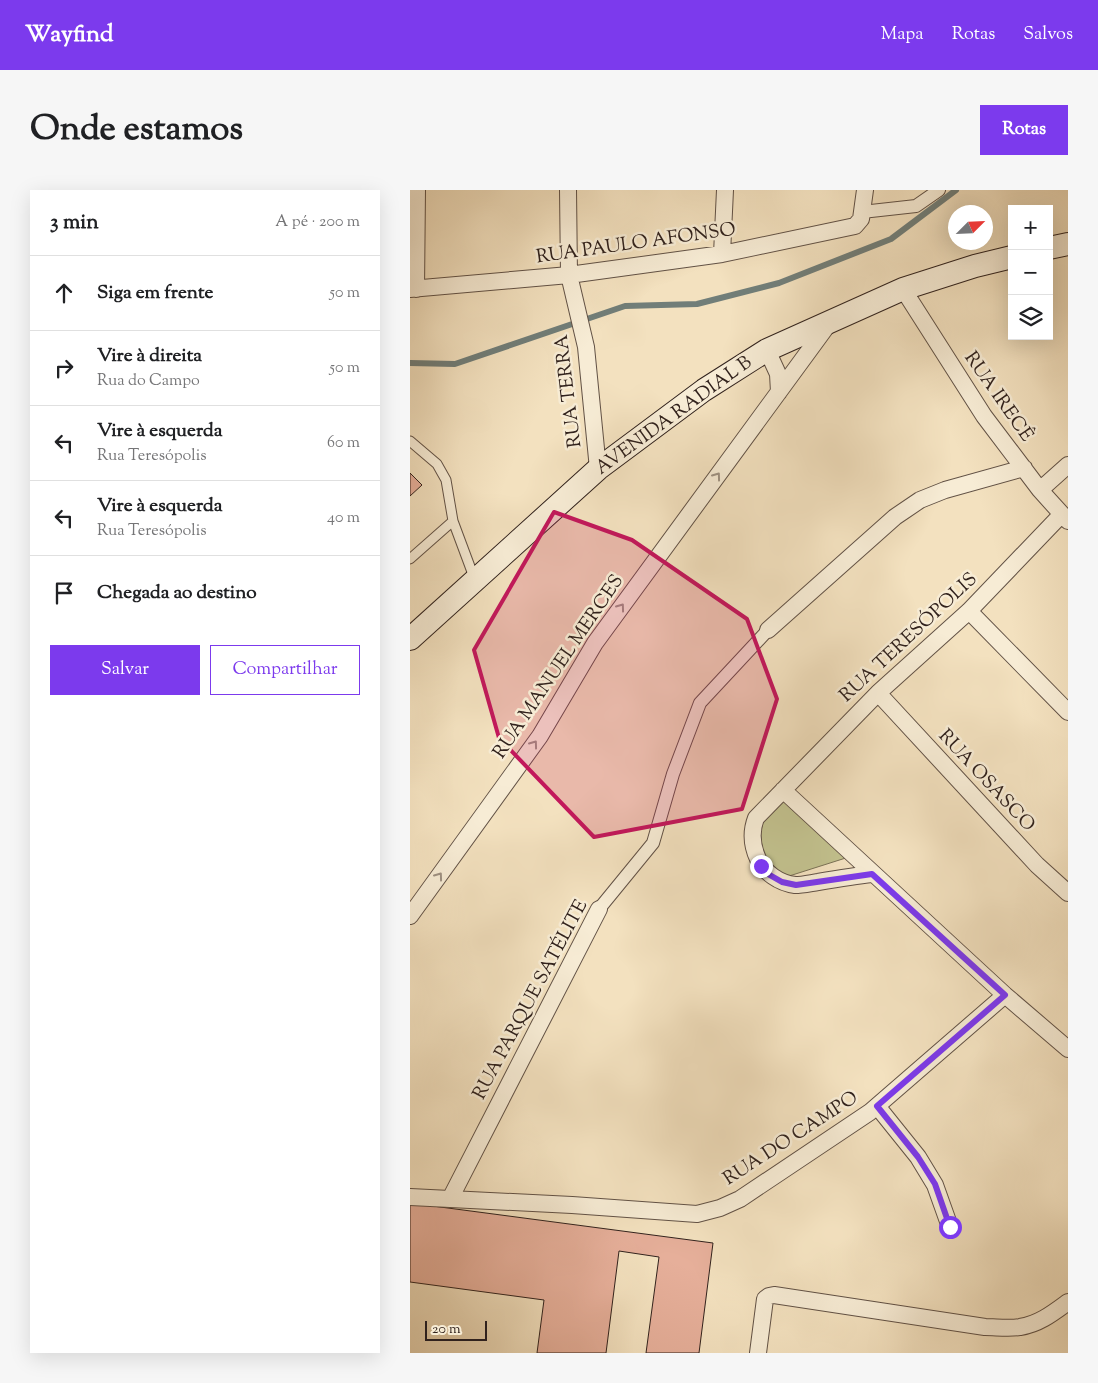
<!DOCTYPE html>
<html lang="pt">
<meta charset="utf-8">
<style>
:root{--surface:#fff;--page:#f6f6f6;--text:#202124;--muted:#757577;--line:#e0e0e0;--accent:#7c3aed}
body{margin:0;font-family:"Sorts Mill Goudy",serif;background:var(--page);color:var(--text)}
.controls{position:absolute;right:15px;top:15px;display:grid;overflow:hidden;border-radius:0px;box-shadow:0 5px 20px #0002}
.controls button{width:45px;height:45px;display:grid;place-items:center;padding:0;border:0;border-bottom:1px solid var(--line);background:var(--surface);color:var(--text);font:25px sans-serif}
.compass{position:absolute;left:538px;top:15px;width:45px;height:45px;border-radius:50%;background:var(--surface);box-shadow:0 5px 20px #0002;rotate:66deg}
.scale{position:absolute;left:15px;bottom:12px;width:62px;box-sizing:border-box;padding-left:5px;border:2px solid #31221d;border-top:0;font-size:14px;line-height:18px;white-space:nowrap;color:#31221d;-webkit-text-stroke:4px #f7ecd5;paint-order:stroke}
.stop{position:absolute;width:15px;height:15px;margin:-11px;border:4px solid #7c3aed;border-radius:50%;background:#fff}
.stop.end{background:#7c3aed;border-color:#fff;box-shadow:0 1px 5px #0008}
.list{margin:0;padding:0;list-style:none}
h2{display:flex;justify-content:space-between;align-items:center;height:65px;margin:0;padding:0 20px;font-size:21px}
h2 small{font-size:16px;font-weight:400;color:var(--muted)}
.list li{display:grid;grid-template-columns:32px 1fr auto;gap:15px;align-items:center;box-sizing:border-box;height:75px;padding:0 20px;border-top:1px solid var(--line)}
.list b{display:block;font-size:19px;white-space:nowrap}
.list p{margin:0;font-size:16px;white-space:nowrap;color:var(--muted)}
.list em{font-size:16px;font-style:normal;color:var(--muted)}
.actions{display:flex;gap:10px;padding:15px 20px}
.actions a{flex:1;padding:11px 0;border:1px solid var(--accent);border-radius:0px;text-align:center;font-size:18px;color:var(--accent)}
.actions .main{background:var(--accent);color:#fff}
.icon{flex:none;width:28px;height:28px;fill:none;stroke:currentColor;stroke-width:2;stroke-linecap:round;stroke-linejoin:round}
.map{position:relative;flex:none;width:658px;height:1163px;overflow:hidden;border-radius:0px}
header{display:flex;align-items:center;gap:30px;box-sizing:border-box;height:70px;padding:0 25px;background:var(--accent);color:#fff}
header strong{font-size:24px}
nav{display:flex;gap:28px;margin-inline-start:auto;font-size:18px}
.intro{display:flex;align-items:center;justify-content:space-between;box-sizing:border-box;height:120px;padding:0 30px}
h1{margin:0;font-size:35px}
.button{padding:12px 22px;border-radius:0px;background:var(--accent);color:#fff;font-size:18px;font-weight:700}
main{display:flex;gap:30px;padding:0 30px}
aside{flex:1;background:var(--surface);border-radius:0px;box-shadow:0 5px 20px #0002}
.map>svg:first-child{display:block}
.green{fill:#c2c18e;stroke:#7a7256}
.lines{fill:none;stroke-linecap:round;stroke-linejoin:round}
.stream{stroke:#717e79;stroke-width:6}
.building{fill:#e6af9a;stroke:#31221d}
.service-casing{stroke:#625246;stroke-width:11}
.pedestrian-casing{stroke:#625246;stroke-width:14}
.minor-casing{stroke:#625246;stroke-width:18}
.secondary-casing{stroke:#31221d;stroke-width:24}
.service{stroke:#f7ecd5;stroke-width:9}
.pedestrian{stroke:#f7ecd5;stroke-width:12}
.minor{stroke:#f7ecd5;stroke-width:16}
.secondary{stroke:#f7ecd5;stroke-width:22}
.oneway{stroke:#9e9182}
.route{stroke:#7c3aed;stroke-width:6}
.marked{fill:#c2185b;fill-opacity:0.2;stroke:#c2185b;stroke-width:4;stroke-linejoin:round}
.labels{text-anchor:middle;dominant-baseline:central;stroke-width:5;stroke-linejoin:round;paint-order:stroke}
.street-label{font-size:19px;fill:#31221d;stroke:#f7ecd5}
</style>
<header>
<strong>Wayfind</strong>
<nav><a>Mapa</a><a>Rotas</a><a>Salvos</a></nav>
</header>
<div class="intro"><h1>Onde estamos</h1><a class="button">Rotas</a></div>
<main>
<aside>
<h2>3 min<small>A pé · 200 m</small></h2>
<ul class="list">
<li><svg class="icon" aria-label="ahead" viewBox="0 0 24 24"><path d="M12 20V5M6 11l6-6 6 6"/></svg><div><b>Siga em frente</b></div><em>50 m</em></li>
<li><svg class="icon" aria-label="right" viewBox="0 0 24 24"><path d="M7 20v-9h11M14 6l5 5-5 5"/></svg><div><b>Vire à direita</b><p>Rua do Campo</p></div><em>50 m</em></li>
<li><svg class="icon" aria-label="left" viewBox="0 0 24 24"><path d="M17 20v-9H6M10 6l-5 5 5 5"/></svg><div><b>Vire à esquerda</b><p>Rua Teresópolis</p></div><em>60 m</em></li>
<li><svg class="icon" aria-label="left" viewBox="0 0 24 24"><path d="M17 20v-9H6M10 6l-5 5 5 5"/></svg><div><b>Vire à esquerda</b><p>Rua Teresópolis</p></div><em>40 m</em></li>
<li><svg class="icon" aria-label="arrive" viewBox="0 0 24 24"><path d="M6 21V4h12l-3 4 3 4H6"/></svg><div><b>Chegada ao destino</b></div></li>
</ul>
<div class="actions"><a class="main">Salvar</a><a>Compartilhar</a></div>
</aside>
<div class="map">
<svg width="658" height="1163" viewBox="0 0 658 1163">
<rect width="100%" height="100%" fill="#f3e1bf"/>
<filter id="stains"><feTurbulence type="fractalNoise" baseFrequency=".004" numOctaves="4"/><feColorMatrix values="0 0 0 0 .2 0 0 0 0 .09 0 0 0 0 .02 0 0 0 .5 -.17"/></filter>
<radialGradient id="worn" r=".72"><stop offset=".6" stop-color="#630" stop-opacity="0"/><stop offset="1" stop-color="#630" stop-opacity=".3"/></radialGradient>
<path class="green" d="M373 604 442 666 376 687 354 675 349 629Z"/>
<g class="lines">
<path class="stream" d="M0 173 45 174 215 116 287 114 369 93 481 49 546 0"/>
</g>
<path class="building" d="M0 283 12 295 0 306Z
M0 1013 303 1053 289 1163H236L249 1067 209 1061 196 1163H127L134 1110 0 1092Z"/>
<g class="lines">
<defs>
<path id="service" d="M0 251 27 274 36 290 43 331 65 390
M0 369 43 331"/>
<path id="pedestrian" d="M452 22 506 16 529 0
M189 719 243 653 263 584 290 513 358 440"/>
<path id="minor" d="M158 0 159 85 176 157 188 279
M312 64 315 0
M0 99 159 85 312 64 445 36 451 29 455 0
M6 99 7 0
M493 99 574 226 630 300 658 331
M357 160 368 184 369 202
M630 300 658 275
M559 421 658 522
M358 440 485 327 510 310 535 300 614 278
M468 503 627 675 658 703
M373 600 595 805 658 859
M462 684C444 686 426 689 408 692 401 693 392 695 385 695 369 693 355 683 348 669 342 656 341 641 346 628L468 503 559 421 651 325
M0 726 130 546 185 453 420 132
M467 916 508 967 525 995 540 1037
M0 1007 162 1015 287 1024 310 1018 330 1009 460 922 595 805
M40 1009 189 719
M348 1163 355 1109 359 1106 364 1105 575 1137C586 1137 599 1139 610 1137 629 1134 643 1123 658 1112"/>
<path id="secondary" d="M639 58 658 54
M0 449 188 279 294 200 357 160 493 99 565 76 602 67"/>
</defs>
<use href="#service" class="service-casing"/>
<use href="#pedestrian" class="pedestrian-casing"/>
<use href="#minor" class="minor-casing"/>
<use href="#secondary" class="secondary-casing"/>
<use href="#service" class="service"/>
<use href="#pedestrian" class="pedestrian"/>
<use href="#minor" class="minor"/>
<use href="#secondary" class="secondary"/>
</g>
<defs><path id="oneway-chevron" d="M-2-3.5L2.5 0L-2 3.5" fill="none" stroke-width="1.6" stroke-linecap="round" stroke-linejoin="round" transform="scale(1.25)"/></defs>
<g class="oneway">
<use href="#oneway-chevron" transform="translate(307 286) rotate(-54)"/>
<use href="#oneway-chevron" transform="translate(211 417) rotate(-54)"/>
<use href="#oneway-chevron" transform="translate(124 554) rotate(-54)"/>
<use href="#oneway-chevron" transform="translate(29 686) rotate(-54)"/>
</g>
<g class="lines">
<path class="route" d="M351 676 358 684 372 692 386 695 462 684 595 805 467 916 508 967 525 994 540 1037"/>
</g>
<path class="marked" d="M144 322 222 350 337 429 367 509 332 619 184 647 89 548 64 460Z"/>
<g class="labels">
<g class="street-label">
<text transform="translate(226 54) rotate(-8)">RUA PAULO AFONSO</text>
<text transform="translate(159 201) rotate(-97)">RUA TERRA</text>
<text transform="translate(588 207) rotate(55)">RUA IRECÊ</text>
<text transform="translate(264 226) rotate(-36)">AVENIDA RADIAL B</text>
<text transform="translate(499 448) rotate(-43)">RUA TERESÓPOLIS</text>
<text transform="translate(149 477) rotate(-56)">RUA MANUEL MERCES</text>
<text transform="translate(576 591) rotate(47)">RUA OSASCO</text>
<text transform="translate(121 810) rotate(-62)">RUA PARQUE SATÉLITE</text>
<text transform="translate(381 949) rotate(-33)">RUA DO CAMPO</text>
</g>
</g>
<rect width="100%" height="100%" filter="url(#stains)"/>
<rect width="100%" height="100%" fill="url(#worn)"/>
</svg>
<div class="controls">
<button>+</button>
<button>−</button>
<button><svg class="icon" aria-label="layers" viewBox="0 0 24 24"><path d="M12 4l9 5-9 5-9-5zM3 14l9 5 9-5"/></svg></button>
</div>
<svg class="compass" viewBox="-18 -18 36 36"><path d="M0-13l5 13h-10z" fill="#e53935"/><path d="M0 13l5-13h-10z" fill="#757577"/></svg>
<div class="scale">20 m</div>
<div class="stop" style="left:540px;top:1037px"></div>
<div class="stop end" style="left:351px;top:676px"></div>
</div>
</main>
